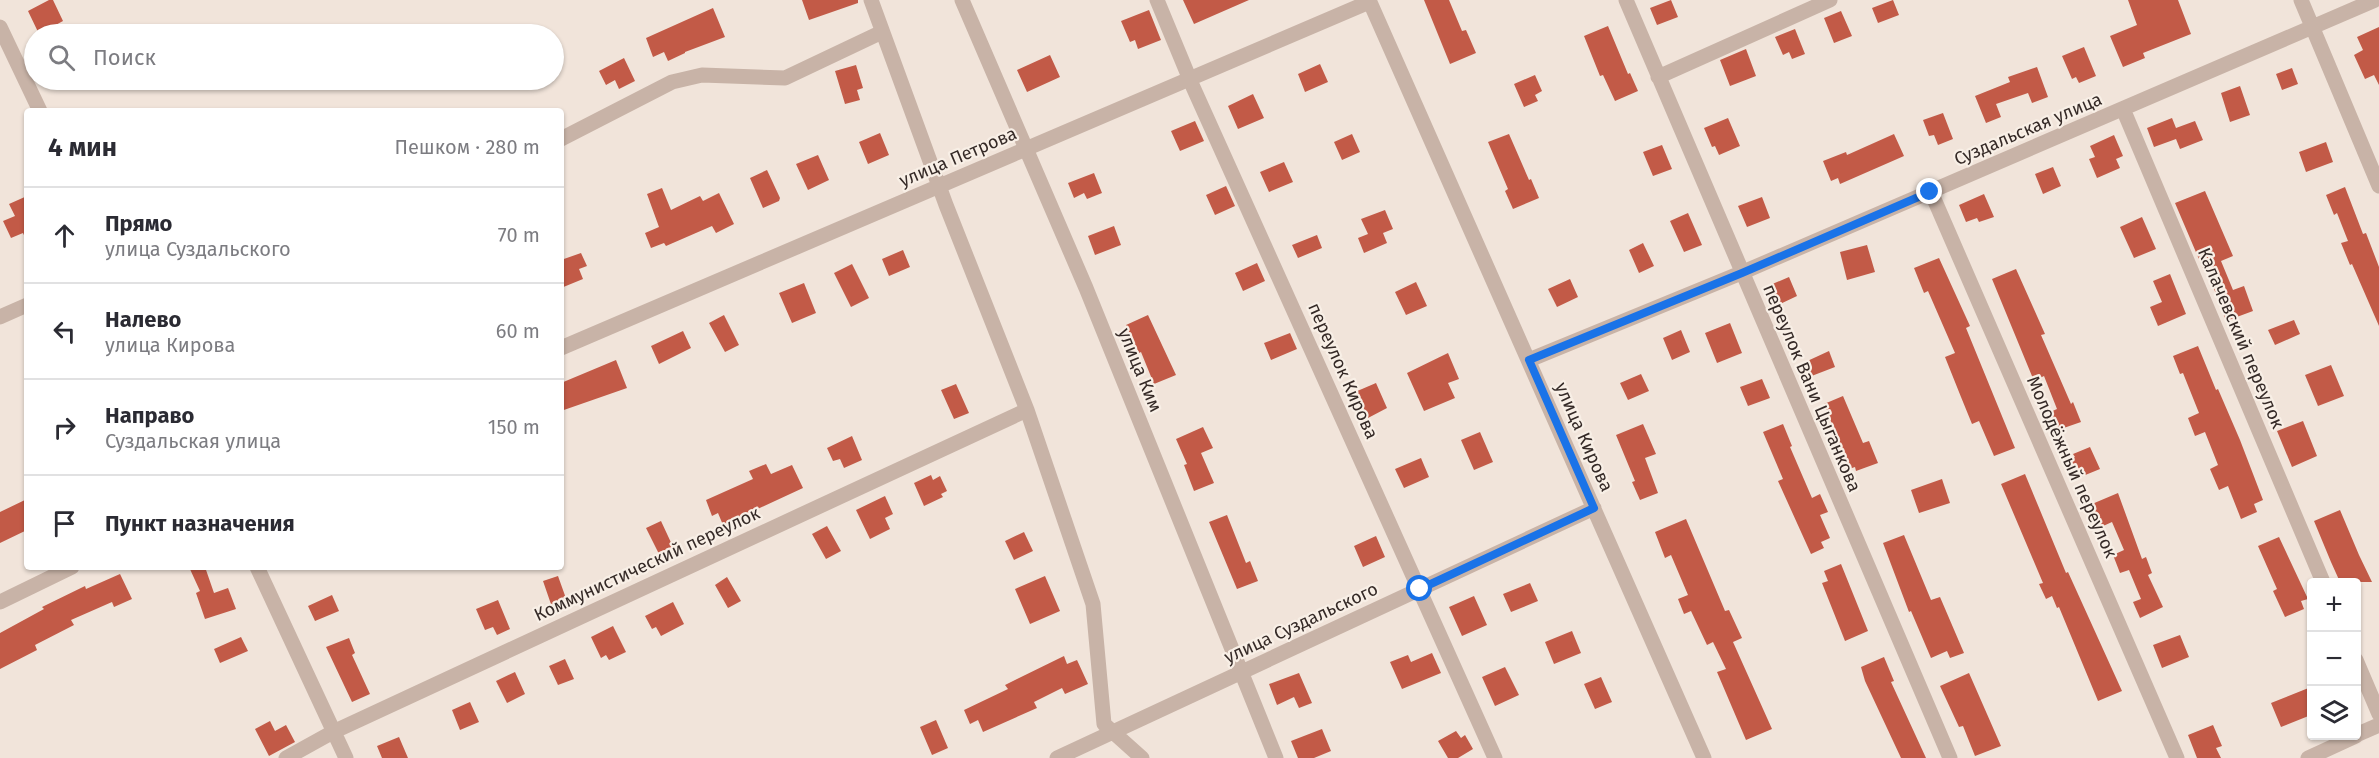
<!DOCTYPE html>
<html lang="ru">
<meta charset="utf-8">
<style>
:root{--surface:#fff;--page:#f7f7f7;--text:#2b2b33;--muted:#7c7c81;--line:#e1e1e2}
body{margin:0;font-family:"Fira Sans",sans-serif;background:var(--page);color:var(--text)}
.controls{position:absolute;right:18px;bottom:18px;display:grid;overflow:hidden;border-radius:6px;box-shadow:0 2px 4px #0004}
.controls button{width:54px;height:54px;display:grid;place-items:center;padding:0;border:0;border-bottom:2px solid var(--line);background:var(--surface);color:var(--text);font:30px sans-serif}
.stop{position:absolute;width:18px;height:18px;margin:-14px;border:4px solid #1a73e8;border-radius:50%;background:#fff}
.stop.end{background:#1a73e8;border-color:#fff;box-shadow:0 2px 6px #0008}
.list{margin:0;padding:0;list-style:none}
h2{display:flex;justify-content:space-between;align-items:center;height:78px;margin:0;padding:0 24px;font-size:26px}
h2 small{font-size:20px;font-weight:400;color:var(--muted)}
.list li{display:grid;grid-template-columns:39px 1fr auto;gap:18px;align-items:center;box-sizing:border-box;height:96px;padding:0 24px;border-top:2px solid var(--line)}
.list b{display:block;font-size:22px;white-space:nowrap}
.list p{margin:0;font-size:20px;white-space:nowrap;color:var(--muted)}
.list em{font-size:20px;font-style:normal;color:var(--muted)}
.icon{flex:none;width:33px;height:33px;fill:none;stroke:currentColor;stroke-width:2;stroke-linecap:round;stroke-linejoin:round}
.map{position:relative;flex:none;width:2379px;height:758px;overflow:hidden}
.search{position:absolute;background:var(--surface);box-shadow:0 2px 4px #0004;left:24px;top:24px;width:540px;height:66px;display:flex;align-items:center;gap:15px;box-sizing:border-box;padding:0 21px;border-radius:33px;color:var(--muted);font-size:22px}
.panel{position:absolute;background:var(--surface);box-shadow:0 2px 4px #0004;left:24px;top:108px;width:540px;height:462px;border-radius:6px}
.map>svg:first-child{display:block}
.building{fill:#c25a47}
.lines{fill:none;stroke-linecap:round;stroke-linejoin:round}
.minor{stroke:#c8b3a7;stroke-width:15}
.route{stroke:#1a73e8;stroke-width:8}
.labels{text-anchor:middle;dominant-baseline:central;stroke-width:4.5;stroke-linejoin:round;paint-order:stroke}
.street-label{font-size:18px;fill:#352a27;stroke:#f8efe6}
</style>
<div class="map">
<svg width="2379" height="758" viewBox="0 0 2379 758">
<rect width="100%" height="100%" fill="#f1e4da"/>
<path class="building" d="M49 0H53L63 21 39 34 28 11Z
M802 0H858V3L809 20Z
M1183 0H1249L1194 24Z
M1424 0H1449L1462 31 1466 30 1476 53 1450 64Z
M1671 0 1678 17 1657 25 1650 8Z
M1893 0 1899 15 1878 23 1872 8Z
M2128 0H2178L2191 34 2143 53 2145 58 2123 67 2110 36 2137 25Z
M713 8 725 37 685 52V53L668 61 664 52 653 57 646 38Z
M1149 10 1161 40 1138 49 1135 40 1130 42 1121 21Z
M1841 11 1852 36 1834 43 1824 18Z
M1608 26 1628 74 1630 73 1638 91 1615 101 1603 75 1600 76 1584 36Z
M2379 27V85L2374 75 2365 79 2354 55 2363 50 2357 37Z
M1795 29 1805 54 1792 59 1789 52 1783 55 1775 37Z
M2084 47 2096 76 2079 83 2076 77 2072 79 2062 56Z
M1746 49 1756 76 1730 86 1720 60Z
M1050 55 1060 77 1027 92 1017 70Z
M624 58 635 81 619 89 615 80 606 85 599 71Z
M1320 64 1328 82 1305 92 1298 74Z
M856 65 863 88 857 90 860 100 845 104 835 71Z
M2037 67 2048 97 2032 103 2028 93 1996 104 2001 117 1986 123 1975 96 2010 82 2008 77Z
M2292 68 2298 84 2282 90 2276 74Z
M1535 75 1542 91 1535 95 1538 101 1524 107 1514 84Z
M2240 86 2250 115 2230 122 2221 93Z
M1253 94 1264 118 1238 129 1228 106Z
M1943 113 1953 139 1938 145 1934 135 1929 136 1923 120Z
M1728 118 1740 146 1719 155 1715 146 1712 147 1704 128Z
M2172 118 2176 128 2195 121 2203 140 2180 149 2176 139 2154 147 2147 128Z
M1195 121 1204 141 1180 151 1171 131Z
M880 133 889 155 868 164 859 142Z
M1352 134 1360 152 1342 160 1334 142Z
M1509 134 1529 180 1531 179 1539 198 1513 209 1505 191 1508 189 1488 142Z
M1894 134 1904 156 1840 184 1838 178 1831 181 1823 161 1846 152 1847 155Z
M2114 135 2123 156 2116 159 2120 168 2097 178 2089 159 2095 157 2090 146Z
M2326 142 2333 162 2306 172 2299 152Z
M1662 145 1672 169 1653 176 1643 152Z
M818 155 829 180 808 190 796 164Z
M1284 162 1293 182 1269 192 1260 172Z
M2053 167 2061 186 2043 194 2035 174Z
M767 170 780 198 779 201 763 208 750 178Z
M1094 173 1102 193 1087 199 1084 193 1074 198 1068 183Z
M1226 186 1235 206 1215 215 1206 195Z
M2345 187 2363 234 2366 233 2379 267V326L2352 264 2350 265 2341 243 2348 241 2337 213 2334 215 2326 195Z
M662 188 671 210 700 196 703 201 719 193 734 224 716 233 712 226 666 246 664 243 651 248 645 233 659 227 647 194Z
M2205 191 2233 256 2221 261 2233 290 2244 286 2253 311 2226 321 2207 270 2204 271 2175 203Z
M1984 194 1994 217 1979 222 1977 218 1966 222 1959 205Z
M27 196V242L23 233 11 238 3 221 15 216 9 204Z
M1762 197 1770 218 1747 227 1738 206Z
M1385 210 1393 229 1383 233 1387 243 1364 253 1358 238 1368 234 1361 219Z
M1688 213 1702 245 1684 252 1670 221Z
M2142 217 2156 249 2134 258 2120 227Z
M1114 226 1121 245 1095 255 1088 236Z
M1317 235 1322 248 1298 258 1292 245Z
M1643 243 1654 266 1639 273 1629 250Z
M1867 245 1875 272 1847 280 1840 252Z
M903 250 910 267 889 276 882 259Z
M581 253 587 266 579 269 583 279 561 288V260Z
M1939 258 1970 326 1966 328 2015 448 1994 456 1979 421 1972 424 1961 397 1945 357 1955 353 1928 291 1924 293 1914 268Z
M1257 263 1265 281 1243 291 1235 273Z
M852 264 869 298 851 307 834 273Z
M2016 269 2045 334 2041 335 2071 404 2073 402 2081 422 2055 431 2048 413 2057 409 2044 376 2034 381 1992 279Z
M2170 274 2186 314 2158 326 2150 307 2162 302 2153 281Z
M1789 277 1797 296 1778 305 1770 285Z
M1570 279 1578 297 1557 307 1548 289Z
M1416 282 1427 306 1406 315 1395 292Z
M804 283 816 313 792 323 779 293Z
M724 315 739 345 725 352 709 323Z
M1148 315 1176 375 1154 384 1141 352 1139 353 1126 325Z
M2294 320 2300 334 2275 345 2268 330Z
M1730 323 1742 353 1717 363 1705 333Z
M1681 330 1690 352 1672 360 1663 338Z
M683 331 691 348 659 364 651 346Z
M1290 333 1297 349 1271 360 1264 343Z
M2198 346 2216 390 2218 389 2240 440 2263 500 2254 504 2257 512 2241 519 2228 486 2219 490 2210 469 2218 465 2205 432 2195 436 2188 418 2199 413 2183 373 2180 374 2173 356Z
M1829 351 1835 367 1809 377 1803 363Z
M1448 353 1459 379 1448 383 1455 398 1424 411 1407 373Z
M616 360 627 388 561 411V383Z
M2331 365 2344 396 2318 406 2305 375Z
M1641 374 1649 391 1628 400 1620 383Z
M1762 379 1770 398 1748 406 1740 387Z
M1376 383 1387 408 1368 418 1355 392Z
M956 384 969 413 954 419 941 390Z
M1843 396 1863 443 1869 441 1878 463 1856 471 1855 467 1846 470 1839 452 1843 451 1824 404Z
M2303 421 2317 456 2292 467 2277 431Z
M1643 424 1656 454 1645 458 1658 493 1640 500 1632 482 1635 481 1616 435Z
M1783 424 1792 446 1790 447 1812 498 1820 494 1828 512 1820 515 1830 538 1821 542 1824 548 1811 554 1778 481 1783 479 1763 432Z
M1203 427 1213 448 1201 453 1214 483 1194 491 1184 465 1187 464 1176 439Z
M1480 432 1493 462 1474 470 1461 440Z
M852 436 862 460 844 468 840 459 833 461 827 448Z
M2090 447 2100 469 2078 478 2069 459 2075 457 2073 454Z
M1421 458 1429 477 1404 488 1395 469Z
M766 464 771 474 792 465 803 488 723 525 718 513 712 516 706 500 753 479 749 471Z
M2025 474 2066 573 2068 572 2122 691 2098 701 2059 607 2057 608 2052 596 2046 599 2039 584 2043 583 2001 484Z
M931 475 933 480 940 476 947 491 941 494 943 497 924 506 914 483Z
M1942 479 1950 503 1919 513 1911 490Z
M2118 493 2142 559 2146 557 2152 573 2148 575 2163 607 2140 618 2133 602 2141 599 2129 570 2120 573 2113 555 2124 550 2112 522 2101 527 2092 504Z
M885 496 893 514 885 518 890 529 870 539 856 510Z
M27 499V530L0 543V512Z
M2340 510 2359 555 2372 582H2340L2331 562 2314 521Z
M1227 515 1246 563 1250 561 1258 581 1237 589 1209 522Z
M1686 519 1725 611 1729 610 1742 638 1733 642 1772 729 1746 740 1717 672 1726 669 1713 642 1707 645 1691 611 1684 614 1678 599 1688 595 1671 555 1665 558 1655 532Z
M661 521 674 549 660 556 646 528Z
M827 526 841 551 826 559 812 534Z
M1024 532 1033 551 1014 560 1005 541Z
M1904 535 1931 600 1940 597 1964 653 1950 658 1947 651 1931 658 1911 611 1909 612 1883 543Z
M1376 536 1385 557 1363 567 1354 546Z
M2279 537 2308 599 2301 601 2304 609 2285 617 2273 591 2277 589 2258 546Z
M1841 564 1868 631 1845 641 1822 583 1828 581 1824 571Z
M189 567H205L214 593 228 588 236 609 205 619 196 593 200 591Z
M120 574 132 599 114 607 112 602 71 620 74 625 35 645 37 650 0 669V633L44 609 42 607 85 586 86 589Z
M558 576 568 604 553 610 543 581Z
M1045 576 1060 611 1030 624 1015 589Z
M727 577 741 601 728 608 715 585Z
M1530 583 1538 601 1511 612 1503 594Z
M332 595 339 611 315 621 308 606Z
M1474 596 1487 625 1462 636 1449 607Z
M498 600 510 629 497 635 493 627 485 630 476 609Z
M673 602 684 624 661 636 656 627 652 629 645 616Z
M613 626 626 652 609 660 606 655 601 658 591 637Z
M1572 631 1581 653 1554 664 1545 642Z
M2180 635 2189 657 2162 668 2153 645Z
M241 637 248 651 220 663 214 649Z
M349 638 355 653 352 655 370 694 352 702 326 647Z
M1432 653 1441 673 1402 689 1390 662 1408 655 1411 662Z
M1064 656 1067 664 1077 660 1088 684 1065 694 1062 688 1034 702 1037 708 983 732 978 720 970 724 964 710 1008 689 1005 685Z
M1884 657 1894 681 1891 682 1926 758H1901L1865 681 1861 667Z
M565 659 574 679 558 685 549 666Z
M1505 667 1519 695 1495 706 1482 677Z
M515 672 525 694 507 703 496 681Z
M1299 673 1312 703 1299 708 1294 697 1277 705 1269 684Z
M1969 673 2001 746 1975 756 1963 726 1959 727 1940 686Z
M1601 677 1612 702 1595 709 1584 684Z
M2311 687V715L2281 727 2271 703Z
M470 702 479 722 460 730 452 710Z
M936 720 948 748 932 755 920 727Z
M270 721 275 731 286 725 295 742 269 756 255 729Z
M2213 725 2222 746 2216 748 2221 758H2197L2188 735Z
M1322 729 1331 751 1314 758H1298L1291 741Z
M1456 731 1461 738 1465 735 1473 749 1458 758H1448L1438 741Z
M399 737 408 758H382L377 746Z"/>
<g class="lines">
<path class="minor" d="M871 0 946 205 1027 410 1093 604 1104 724 1142 758
M962 0 1086 288 1276 758
M1157 0 1193 87 1495 758
M1369 0 1704 758
M1626 0 1950 758
M2301 0 2379 186
M0 27 40 111
M1658 77 1830 0
M2123 109 2323 582
M561 139 672 82 702 75 785 78 882 32
M1931 192 2177 758
M0 317 27 305
M561 348 1369 2
M1529 360 1741 273 2375 0
M257 567 346 758
M0 602 72 567
M2356 660 2379 714
M2356 735 2379 725
M286 758 333 732 1027 410
M1057 758 1594 508
M2308 758 2356 736"/>
</g>
<g class="lines">
<path class="route" d="M1420 589 1594 508 1529 360 1742 273 1930 192"/>
</g>
<g class="labels">
<g class="street-label">
<text transform="translate(2028 129) rotate(-23)">Суздальская улица</text>
<text transform="translate(958 157) rotate(-23)">улица Петрова</text>
<text transform="translate(2241 338) rotate(67)">Калачевский переулок</text>
<text transform="translate(1140 370) rotate(68)">улица Ким</text>
<text transform="translate(1343 371) rotate(66)">переулок Кирова</text>
<text transform="translate(1812 388) rotate(67)">переулок Вани Цыганкова</text>
<text transform="translate(1584 437) rotate(66)">улица Кирова</text>
<text transform="translate(2072 467) rotate(66)">Молодёжный переулок</text>
<text transform="translate(647 564) rotate(-25)">Коммунистический переулок</text>
<text transform="translate(1301 623) rotate(-25)">улица Суздальского</text>
</g>
</g>
</svg>
<div class="controls">
<button>+</button>
<button>−</button>
<button><svg class="icon" aria-label="layers" viewBox="0 0 24 24"><path d="M12 4l9 5-9 5-9-5zM3 14l9 5 9-5"/></svg></button>
</div>
<div class="stop" style="left:1420px;top:589px"></div>
<div class="stop end" style="left:1930px;top:192px"></div>
<div class="search"><svg class="icon" aria-label="search" viewBox="0 0 24 24"><circle cx="10" cy="10" r="6"/><path d="M15 15l6 6"/></svg>Поиск</div>
<section class="panel">
<h2>4 мин<small>Пешком · 280 m</small></h2>
<ul class="list">
<li><svg class="icon" aria-label="ahead" viewBox="0 0 24 24"><path d="M12 20V5M6 11l6-6 6 6"/></svg><div><b>Прямо</b><p>улица Суздальского</p></div><em>70 m</em></li>
<li><svg class="icon" aria-label="left" viewBox="0 0 24 24"><path d="M17 20v-9H6M10 6l-5 5 5 5"/></svg><div><b>Налево</b><p>улица Кирова</p></div><em>60 m</em></li>
<li><svg class="icon" aria-label="right" viewBox="0 0 24 24"><path d="M7 20v-9h11M14 6l5 5-5 5"/></svg><div><b>Направо</b><p>Суздальская улица</p></div><em>150 m</em></li>
<li><svg class="icon" aria-label="arrive" viewBox="0 0 24 24"><path d="M6 21V4h12l-3 4 3 4H6"/></svg><div><b>Пункт назначения</b></div></li>
</ul>
</section>
</div>
